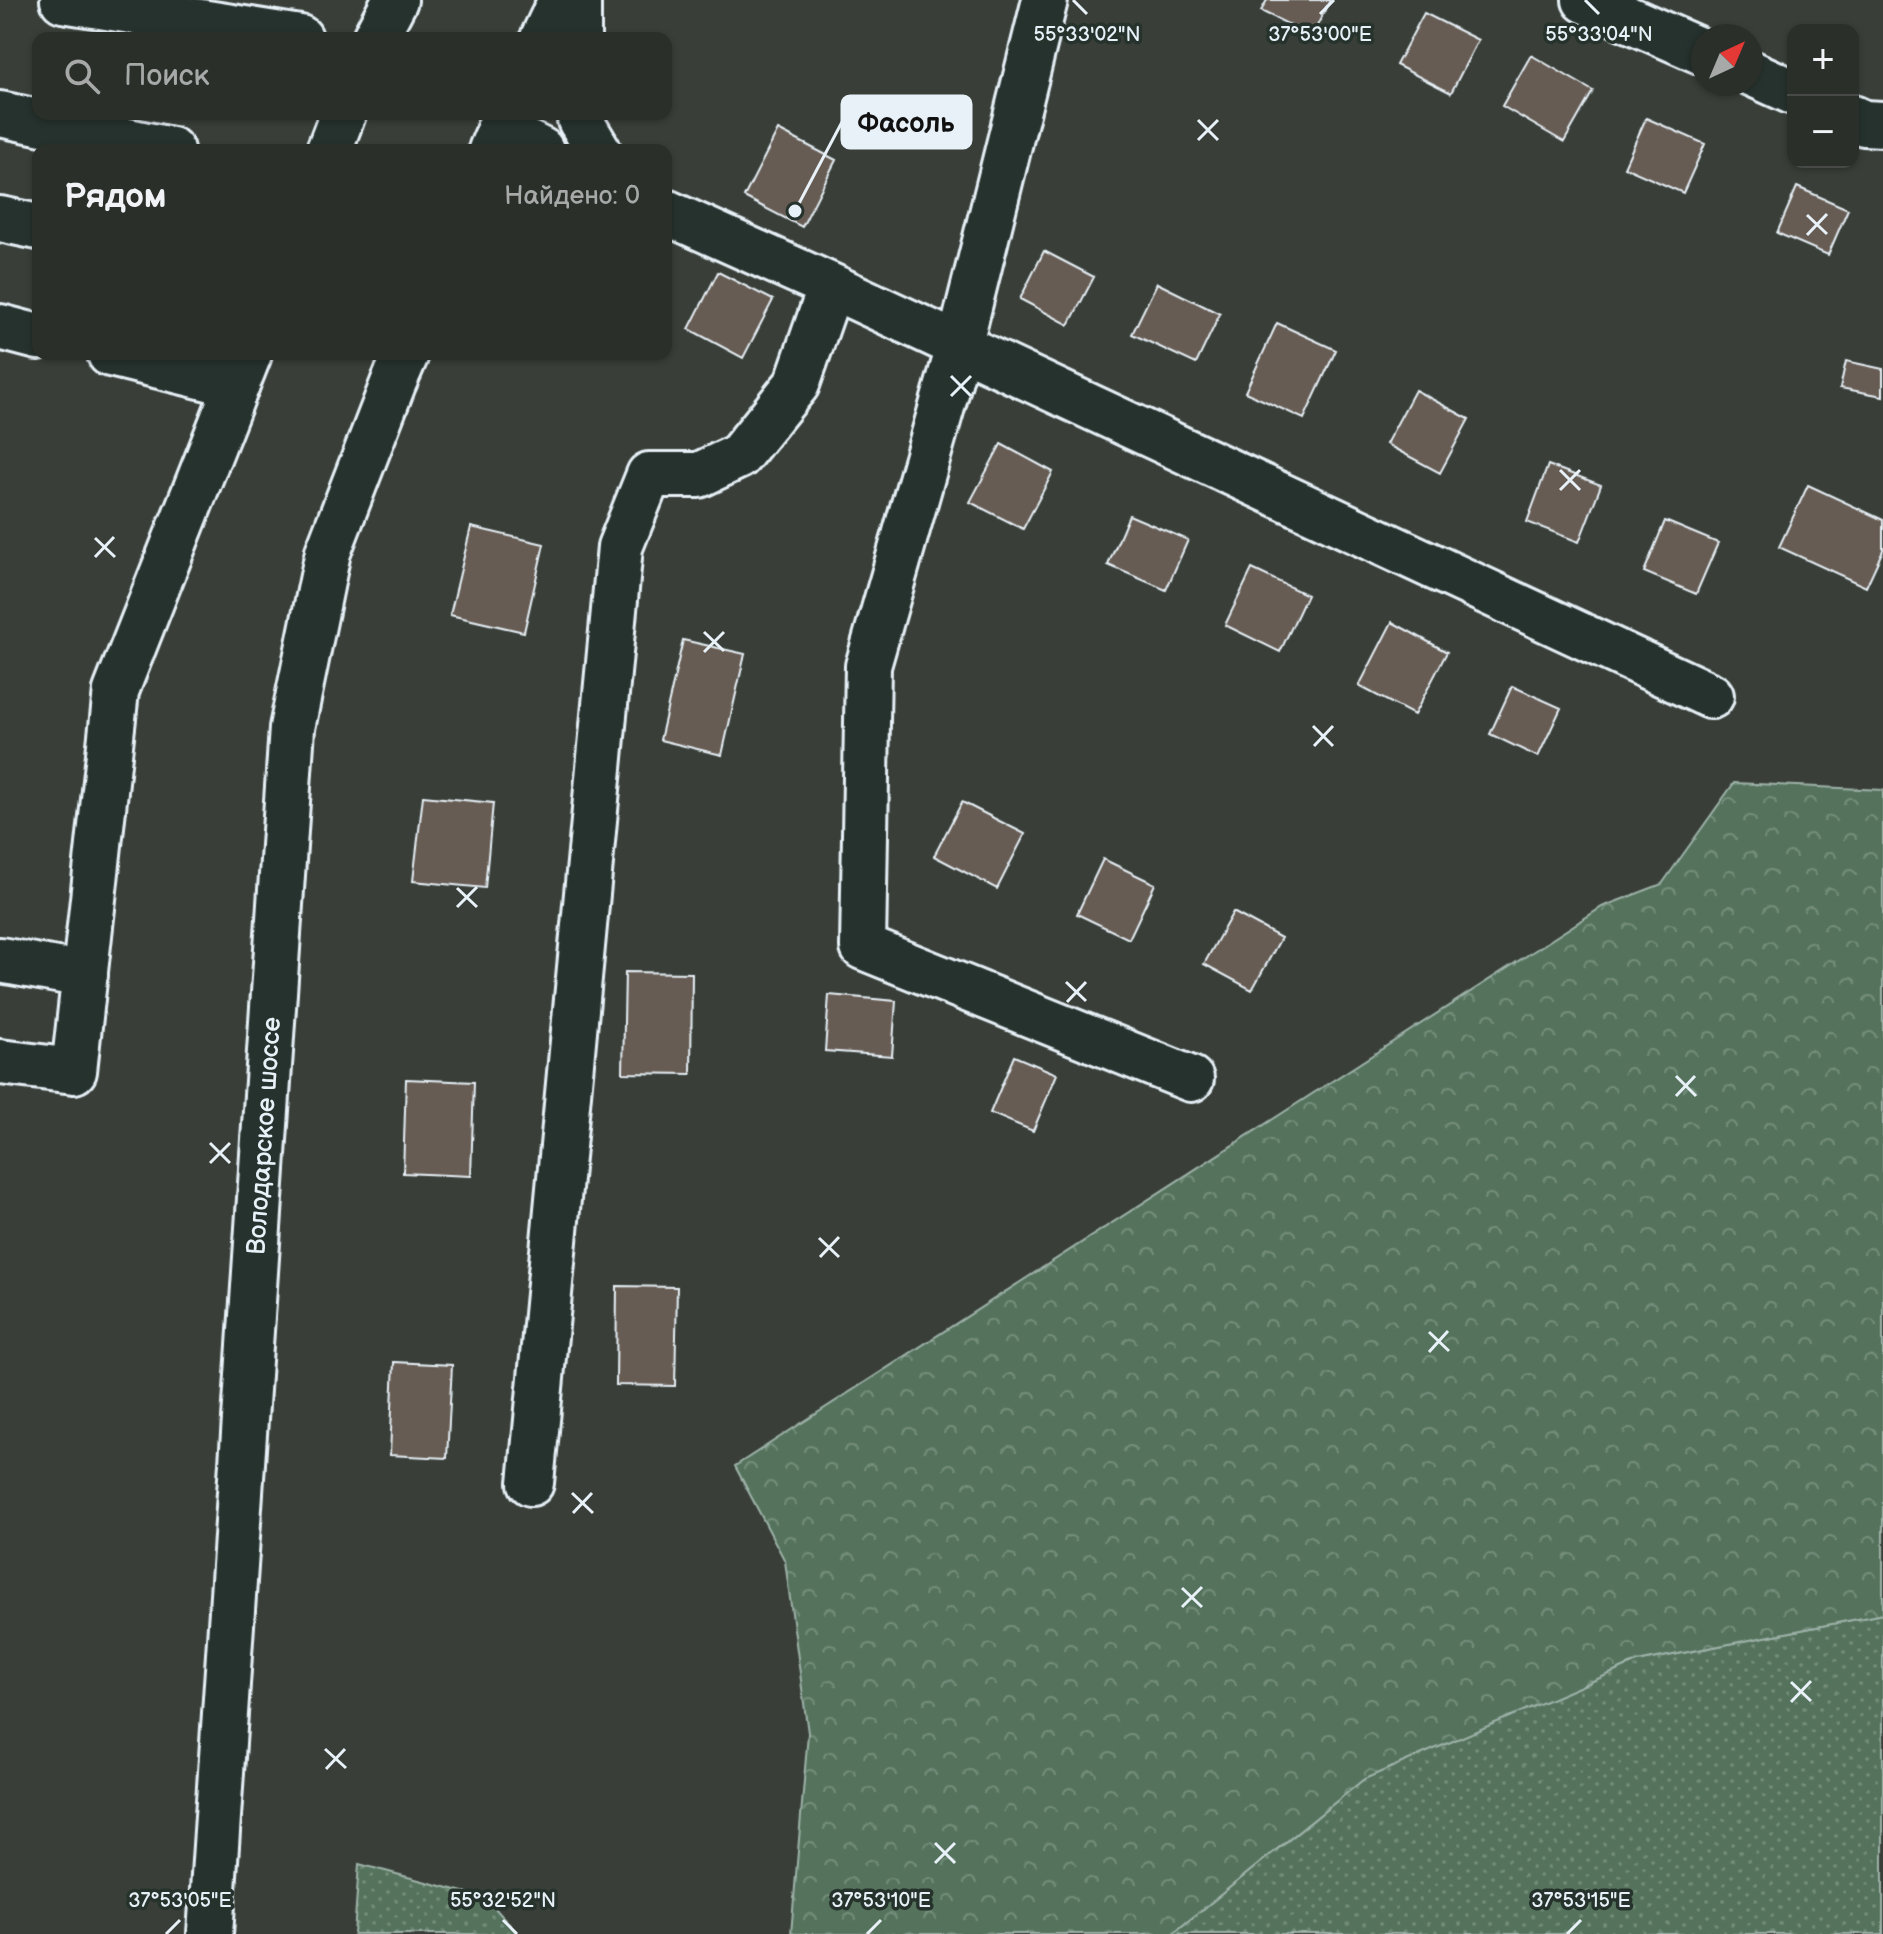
<!DOCTYPE html>
<html lang="ru">
<meta charset="utf-8">
<style>
:root{--surface:#2b2f2a;--page:#373b36;--text:#f1f3f6;--muted:#a6a9a8;--line:#474a47}
body{margin:0;font-family:"Balsamiq Sans",sans-serif;background:var(--page);color:var(--text)}
.controls{position:absolute;right:24px;top:24px;display:grid;overflow:hidden;border-radius:16px;box-shadow:0 2px 6px #0004}
.controls button{width:72px;height:72px;display:grid;place-items:center;padding:0;border:0;border-bottom:2px solid var(--line);background:var(--surface);color:var(--text);font:40px sans-serif}
.compass{position:absolute;left:1691px;top:24px;width:72px;height:72px;border-radius:50%;background:var(--surface);box-shadow:0 2px 6px #0004;rotate:44deg}
.list{margin:0;padding:0;list-style:none}
h2{display:flex;justify-content:space-between;align-items:center;height:104px;margin:0;padding:0 32px;font-size:34px}
h2 small{font-size:26px;font-weight:400;color:var(--muted)}
.icon{flex:none;width:44px;height:44px;fill:none;stroke:currentColor;stroke-width:2;stroke-linecap:round;stroke-linejoin:round}
.map{position:relative;flex:none;width:1883px;height:1934px;overflow:hidden}
.search{position:absolute;background:var(--surface);box-shadow:0 2px 6px #0004;left:32px;top:32px;width:640px;height:88px;display:flex;align-items:center;gap:20px;box-sizing:border-box;padding:0 28px;border-radius:16px;color:var(--muted);font-size:30px}
.panel{position:absolute;background:var(--surface);box-shadow:0 2px 6px #0004;left:32px;top:144px;width:640px;height:216px;border-radius:16px}
.map>svg:first-child{display:block}
.grass{fill:url(#grass-dots);stroke:#9eb2aa;stroke-width:2}
.forest{fill:url(#forest-crowns);stroke:#9eb2aa;stroke-width:2}
.building{fill:#665b52;stroke:#e8f1f8;stroke-width:2}
.lines{fill:none;stroke-linecap:round;stroke-linejoin:round}
.minor-casing{stroke:#e8f1f8;stroke-width:50}
.major-casing{stroke:#e8f1f8;stroke-width:50}
.minor{stroke:#26332d;stroke-width:44}
.major{stroke:#26332d;stroke-width:44}
.ticks{fill:none;stroke:#e8f1f8;stroke-width:3}
.labels{text-anchor:middle;dominant-baseline:central;stroke-width:7;stroke-linejoin:round;paint-order:stroke}
.street-label{font-size:26px;fill:#e8f1f8;stroke:#26332d}
.ticks-label{font-size:20px;text-anchor:middle;fill:#e8f1f8;stroke:#26332d;stroke-width:7;stroke-linejoin:round;paint-order:stroke}
.leader{fill:none;stroke:#e8f1f8;stroke-width:3}
.callout-dot{fill:#e8f1f8;stroke:#26332d;stroke-width:3}
.callout{fill:#e8f1f8;stroke:#e8f1f8;stroke-width:3}
.callout-label{font-size:28px;text-anchor:middle;font-weight:bold;fill:#111}
</style>
<div class="map">
<svg width="1883" height="1934" viewBox="0 0 1883 1934">
<defs>
<pattern id="grass-dots" width="8" height="8" patternUnits="userSpaceOnUse" patternTransform="scale(2)"><rect width="8" height="8" fill="#54735c"/><path d="M2 2h.1M6 6h.1" fill="none" stroke="#758e7c" stroke-width="1.8" stroke-linecap="round"/></pattern>
<pattern id="forest-crowns" width="20" height="18" patternUnits="userSpaceOnUse" patternTransform="scale(2)"><rect width="20" height="18" fill="#54735c"/><path d="M2 6a3 3 0 1 1 6 0M12 15a3 3 0 1 1 6 0" fill="none" stroke="#758e7c"/></pattern>
</defs>
<rect width="100%" height="100%" fill="#393f38"/>
<filter id="ink" filterUnits="userSpaceOnUse"><feTurbulence type="fractalNoise" baseFrequency=".0125" numOctaves="2"/><feDisplacementMap in="SourceGraphic" scale="16" xChannelSelector="R" yChannelSelector="G"/><feConvolveMatrix kernelMatrix="1 2 1 2 8 2 1 2 1" color-interpolation-filters="sRGB"/></filter>
<g filter="url(#ink)">
<path class="grass" d="M1883 1614V1934H1172L1364 1779 1637 1662Z
M359 1864 486 1898 518 1934H354Z"/>
<path class="forest" d="M1734 783 1883 790V1614L1637 1662 1364 1779 1172 1934H791L808 1733 785 1561 735 1466 1602 907 1662 884Z"/>
<path class="building" d="M1267 0H1330L1312 36 1261 11Z
M1424 13 1478 40 1451 93 1396 65Z
M1531 55 1593 91 1564 142 1502 106Z
M1646 118 1705 144 1683 193 1624 167Z
M778 130 836 160 802 227 744 197Z
M1797 187 1848 209 1828 255 1777 233Z
M1044 251 1094 277 1069 325 1020 299Z
M718 272 773 300 743 358 689 329Z
M1157 283 1220 314 1196 364 1132 334Z
M1277 323 1336 350 1304 419 1245 392Z
M1846 361 1883 369V396L1840 388Z
M1415 390 1469 419 1440 473 1386 444Z
M1001 444 1053 472 1023 529 970 502Z
M1548 465 1601 485 1579 542 1527 522Z
M1808 485 1883 520V550L1866 587 1779 547Z
M1129 515 1188 540 1166 590 1108 565Z
M1665 521 1718 543 1696 594 1644 572Z
M471 527 544 544 524 632 450 615Z
M1252 569 1307 595 1280 652 1225 625Z
M1392 622 1447 652 1414 715 1359 686Z
M683 640 745 654 722 755 660 740Z
M1512 686 1561 708 1538 757 1490 734Z
M423 796 493 803 485 888 413 881Z
M962 802 1025 834 997 889 934 856Z
M1103 859 1155 884 1129 939 1077 914Z
M1233 912 1281 938 1252 990 1204 964Z
M625 972 692 973 691 1074 623 1073Z
M829 995 896 1001 892 1056 825 1051Z
M1014 1056 1057 1074 1033 1131 990 1113Z
M406 1079 474 1082 471 1176 403 1173Z
M617 1286 677 1287 675 1386 616 1385Z
M394 1362 452 1365 447 1458 390 1455Z"/>
<g class="lines">
<defs>
<path id="minor" d="M63 0 300 38
M1045 0 959 347 868 666 863 947 1191 1079
M1585 0 1703 52
M375 38 395 0
M578 38V0
M1751 73 1793 92
M0 114 171 150
M580 114V120L598 150
M1853 118 1864 123 1883 124
M499 129 541 150
M329 150 343 114
M666 212 831 286 1711 696
M0 219 38 227
M0 327 38 337
M110 354 237 385
M0 960 85 975
M0 1062 74 1071 116 691 249 354
M531 1483 620 547 649 475H699L739 456 797 384 831 286"/>
<g id="major">
<path d="M543 38 561 0"/>
<path d="M491 150 506 114"/>
<path id="s1" d="M210 1934 292 728 328 552 393 384 406 354"/>
</g>
</defs>
<use href="#minor" class="minor-casing"/>
<use href="#major" class="major-casing"/>
<use href="#minor" class="minor"/>
<use href="#major" class="major"/>
</g>
</g>
<path class="ticks" d="M1073 0 1087 14M1585 0 1599 14M1320 14 1334 0M1198 120 1218 140M1198 140 1218 120M1807 215 1827 234M1807 235 1827 214M951 376 971 396M951 396 971 376M1560 470 1580 490M1560 490 1580 470M95 538 115 557M95 557 114 537M704 632 724 651M704 652 724 632M1313 726 1333 746M1314 746 1333 726M457 888 477 907M457 907 477 887M1066 982 1086 1001M1067 1002 1086 982M1676 1076 1696 1096M1676 1096 1695 1076M210 1143 230 1163M210 1163 230 1143M819 1238 839 1257M820 1257 839 1237M1429 1332 1449 1351M1429 1352 1448 1331M572 1493 593 1513M573 1513 592 1493M1182 1588 1202 1607M1182 1607 1202 1587M1791 1682 1811 1701M1791 1702 1811 1681M325 1749 346 1768M326 1769 345 1749M935 1843 955 1863M935 1863 955 1843M503 1920 517 1934M166 1934 180 1920M867 1934 881 1920M1567 1934 1581 1920"/>
<g class="labels">
<g class="street-label">
<text stroke="none"><textPath href="#s1" startOffset="800">Володарское шоссе</textPath></text>
</g>
</g>
<g class="ticks-label">
<text x="1087" y="41">55°33'02"N</text>
<text x="1599" y="41">55°33'04"N</text>
<text x="1320" y="41">37°53'00"E</text>
<text x="180" y="1907">37°53'05"E</text>
<text x="881" y="1907">37°53'10"E</text>
<text x="1581" y="1907">37°53'15"E</text>
<text x="503" y="1907">55°32'52"N</text>
</g>
<path class="leader" d="M795 211L842 122"/>
<circle class="callout-dot" cx="795" cy="211" r="8"/>
<rect class="callout" x="842" y="96" width="129" height="52" rx="8"/>
<g class="callout-label">
<text x="906" y="132">Фасоль</text>
</g>
</svg>
<div class="controls">
<button>+</button>
<button>−</button>
</div>
<svg class="compass" viewBox="-18 -18 36 36"><path d="M0-13l5 13h-10z" fill="#e53935"/><path d="M0 13l5-13h-10z" fill="#a6a9a8"/></svg>
<div class="search"><svg class="icon" aria-label="search" viewBox="0 0 24 24"><circle cx="10" cy="10" r="6"/><path d="M15 15l6 6"/></svg>Поиск</div>
<section class="panel">
<h2>Рядом<small>Найдено: 0</small></h2>
<ul class="list">
</ul>
</section>
</div>
